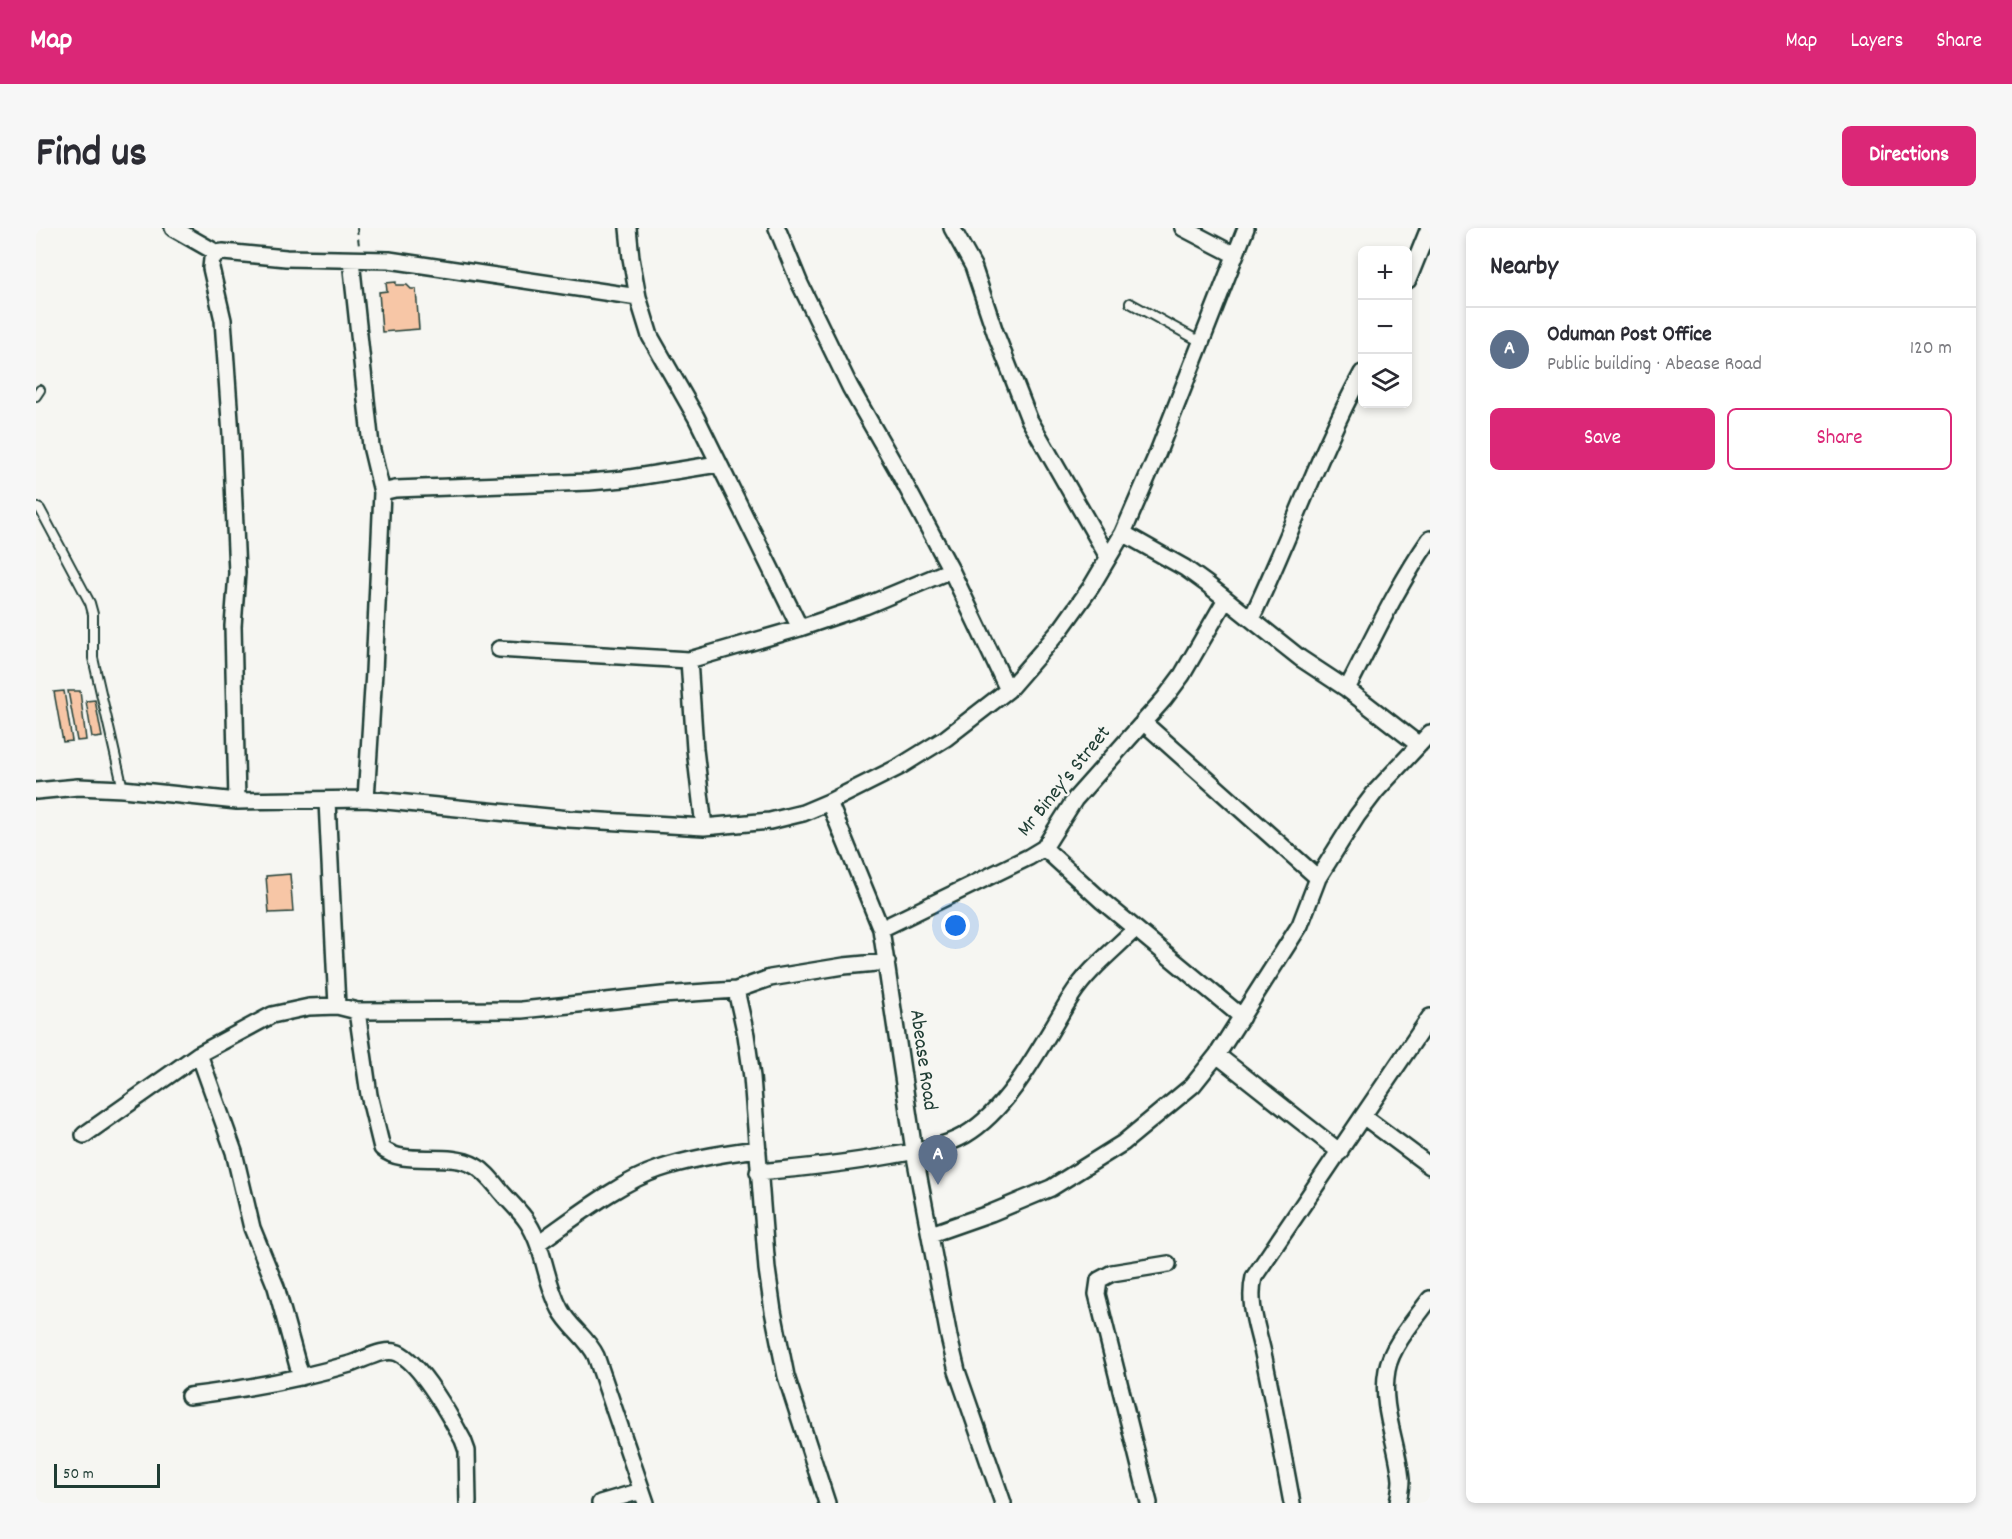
<!DOCTYPE html>
<meta charset="utf-8">
<style>
:root{--surface:#fff;--page:#f7f7f7;--text:#2b2b33;--muted:#7c7c81;--line:#e1e1e2;--accent:#db2777}
body{margin:0;font-family:Dekko,sans-serif;background:var(--page);color:var(--text)}
.controls{position:absolute;right:18px;top:18px;display:grid;overflow:hidden;border-radius:9px;box-shadow:0 3px 9px #0003}
.controls button{width:54px;height:54px;display:grid;place-items:center;padding:0;border:0;border-bottom:2px solid var(--line);background:var(--surface);color:var(--text);font:30px sans-serif}
.scale{position:absolute;left:18px;bottom:15px;width:106px;box-sizing:border-box;padding-left:6px;border:3px solid #1f3d34;border-top:0;font-size:16px;line-height:21px;white-space:nowrap;color:#1f3d34;-webkit-text-stroke:4px #f6f6f2;paint-order:stroke}
.you{position:absolute;left:920px;top:698px;width:21px;height:21px;margin:-15px;border:4px solid #fff;border-radius:50%;background:#1a73e8;box-shadow:0 0 0 9px #1a73e833}
.badge{display:grid;place-items:center;width:39px;height:39px;border-radius:50%;background:var(--accent);color:#fff;font-size:20px;font-weight:700}
.pin{position:absolute;translate:-50% -50px;filter:drop-shadow(0 2px 3px #0008)}
.pin::after{content:'';position:absolute;top:32px;width:21px;height:18px;background:inherit;clip-path:polygon(0 0,100% 0,50% 100%)}
.list{margin:0;padding:0;list-style:none}
h2{display:flex;justify-content:space-between;align-items:center;height:78px;margin:0;padding:0 24px;font-size:26px}
h2 small{font-size:20px;font-weight:400;color:var(--muted)}
.list li{display:grid;grid-template-columns:39px 1fr auto;gap:18px;align-items:center;box-sizing:border-box;height:84px;padding:0 24px;border-top:2px solid var(--line)}
.list b{display:block;font-size:22px;white-space:nowrap}
.list p{margin:0;font-size:20px;white-space:nowrap;color:var(--muted)}
.list em{font-size:20px;font-style:normal;color:var(--muted)}
.actions{display:flex;gap:12px;padding:18px 24px}
.actions a{flex:1;padding:14px 0;border:2px solid var(--accent);border-radius:9px;text-align:center;font-size:21px;color:var(--accent)}
.actions .main{background:var(--accent);color:#fff}
.icon{flex:none;width:33px;height:33px;fill:none;stroke:currentColor;stroke-width:2;stroke-linecap:round;stroke-linejoin:round}
.map{position:relative;flex:none;width:1394px;height:1275px;overflow:hidden;border-radius:9px}
header{display:flex;align-items:center;gap:36px;box-sizing:border-box;height:84px;padding:0 30px;background:var(--accent);color:#fff}
header strong{font-size:28px}
nav{display:flex;gap:33px;margin-inline-start:auto;font-size:21px}
.intro{display:flex;align-items:center;justify-content:space-between;box-sizing:border-box;height:144px;padding:0 36px}
h1{margin:0;font-size:42px}
.button{padding:15px 27px;border-radius:9px;background:var(--accent);color:#fff;font-size:21px;font-weight:700}
main{display:flex;gap:36px;padding:0 36px}
aside{flex:1;background:var(--surface);border-radius:9px;box-shadow:0 3px 9px #0003}
.map>svg:first-child{display:block}
.building{fill:#f7c6a6;stroke:#1f3d34;stroke-width:1.5}
.lines{fill:none;stroke-linecap:round;stroke-linejoin:round}
.service-casing{stroke:#1f3d34;stroke-width:12}
.minor-casing{stroke:#1f3d34;stroke-width:20}
.path{stroke:#1f3d34;stroke-width:2;stroke-dasharray:6 4.5;stroke-linecap:butt}
.service{stroke:#f6f6f2;stroke-width:8}
.minor{stroke:#f6f6f2;stroke-width:15}
.labels{text-anchor:middle;dominant-baseline:central;stroke-width:5;stroke-linejoin:round;paint-order:stroke}
.street-label{font-size:21px;fill:#1f3d34;stroke:#f6f6f2}
</style>
<header>
<strong>Map</strong>
<nav><a>Map</a><a>Layers</a><a>Share</a></nav>
</header>
<div class="intro"><h1>Find us</h1><a class="button">Directions</a></div>
<main>
<div class="map">
<svg width="1394" height="1275" viewBox="0 0 1394 1275">
<rect width="100%" height="100%" fill="#f6f6f2"/>
<filter id="ink" filterUnits="userSpaceOnUse"><feTurbulence type="fractalNoise" baseFrequency=".0167" numOctaves="2"/><feDisplacementMap in="SourceGraphic" scale="12" xChannelSelector="R" yChannelSelector="G"/><feConvolveMatrix kernelMatrix="1 2 1 2 8 2 1 2 1" color-interpolation-filters="sRGB"/></filter>
<g filter="url(#ink)">
<path class="building" d="M360 54V57H371L375 61H380L383 101 346 104 343 64 351 63 350 55Z
M28 463 36 513 27 514 18 464Z
M32 463H44L50 512 41 513Z
M59 472 66 509 59 510 56 509 50 473Z
M254 646 257 684 233 685 230 648Z"/>
<g class="lines">
<defs>
<path id="service" d="M1094 75 1165 114
M0 168 4 162
M0 279 4 281 54 375 57 386V430L87 561"/>
<path id="minor" d="M137 0 181 25
M592 0 595 30 602 69 614 108 660 189 764 400
M741 0 764 56 814 159 862 243 915 342 972 462
M916 0 937 38 959 104 993 191 1072 329
M1147 0 1199 27
M315 32 335 218 346 264 359 261 553 254 588 251 682 236
M1372 52 1393 0
M1087 305 1149 340 1171 356 1264 430 1311 461 1383 517
M1215 391C1254 310 1283 224 1326 145
M463 421 653 432 764 400 829 378 915 342
M653 432 659 521 668 599
M1311 461C1337 411 1361 358 1394 311
M1107 494 1282 650
M0 563 42 559 87 561 201 573 330 571 533 591 668 599 734 593 767 585 793 574 863 539 910 510 972 462 1025 401 1055 359 1087 305 1120 229 1210 0
M330 571 338 444 346 264
M201 573 197 398 201 345 195 207 187 92 175 40 176 31 181 25 187 24 250 30 353 32 602 69
M291 573 301 778
M793 574 845 701 878 923 913 1109 921 1143 967 1275
M1008 620 1066 673 1206 789
M845 701 993 629 1008 620 1039 571 1128 471 1146 447 1190 371
M700 762 710 807 716 849 731 1041 737 1083 750 1148 791 1275
M321 783 333 867 346 920C368 940 411 922 439 938 451 944 459 957 468 967 476 976 485 984 492 995 509 1021 509 1054 524 1081 533 1099 551 1109 560 1128L610 1275
M163 826 198 924 216 1000 240 1059 265 1149
M1181 827 1304 924
M1327 888 1394 938
M48 907 163 826 236 787 273 779 301 778 321 783 486 782 626 767 700 762 734 750 808 738 851 734
M722 944C768 940 813 935 858 927 882 923 908 919 929 907 975 880 1008 812 1036 767 1052 742 1078 722 1099 701
M895 1006 955 985 1015 960 1087 915 1157 857 1181 827 1264 697 1282 650 1321 588 1340 563 1394 505
M502 1015C537 991 583 954 623 941 655 930 689 925 722 921
M153 1168C209 1161 260 1152 314 1136 328 1132 348 1119 362 1125 385 1135 415 1190 427 1212L431 1223 432 1275
M564 1275 605 1263
M1113 1275 1061 1066 1063 1052 1076 1045 1132 1036
M1256 1275C1247 1227 1238 1178 1228 1130 1223 1103 1211 1077 1218 1049L1394 789
M1362 1275C1363 1268 1365 1259 1365 1252 1362 1216 1344 1179 1351 1142 1355 1118 1380 1090 1394 1071"/>
</defs>
<use href="#service" class="service-casing"/>
<use href="#minor" class="minor-casing"/>
<path class="path" d="M321 0 323 18"/>
<use href="#service" class="service"/>
<use href="#minor" class="minor"/>
</g>
</g>
<g class="labels">
<g class="street-label">
<text transform="translate(1029 554) rotate(-51)">Mr Biney’s Street</text>
<text transform="translate(886 832) rotate(82)">Abease Road</text>
</g>
</g>
</svg>
<div class="controls">
<button>+</button>
<button>−</button>
<button><svg class="icon" aria-label="layers" viewBox="0 0 24 24"><path d="M12 4l9 5-9 5-9-5zM3 14l9 5 9-5"/></svg></button>
</div>
<div class="scale">50 m</div>
<div class="you"></div>
<div class="pin badge" style="left:902px;top:957px;background:#5c6f8a">A</div>
</div>
<aside>
<h2>Nearby<small></small></h2>
<ul class="list">
<li><span class="badge" style="background:#5c6f8a">A</span><div><b>Oduman Post Office</b><p>Public building · Abease Road</p></div><em>120 m</em></li>
</ul>
<div class="actions"><a class="main">Save</a><a>Share</a></div>
</aside>
</main>
